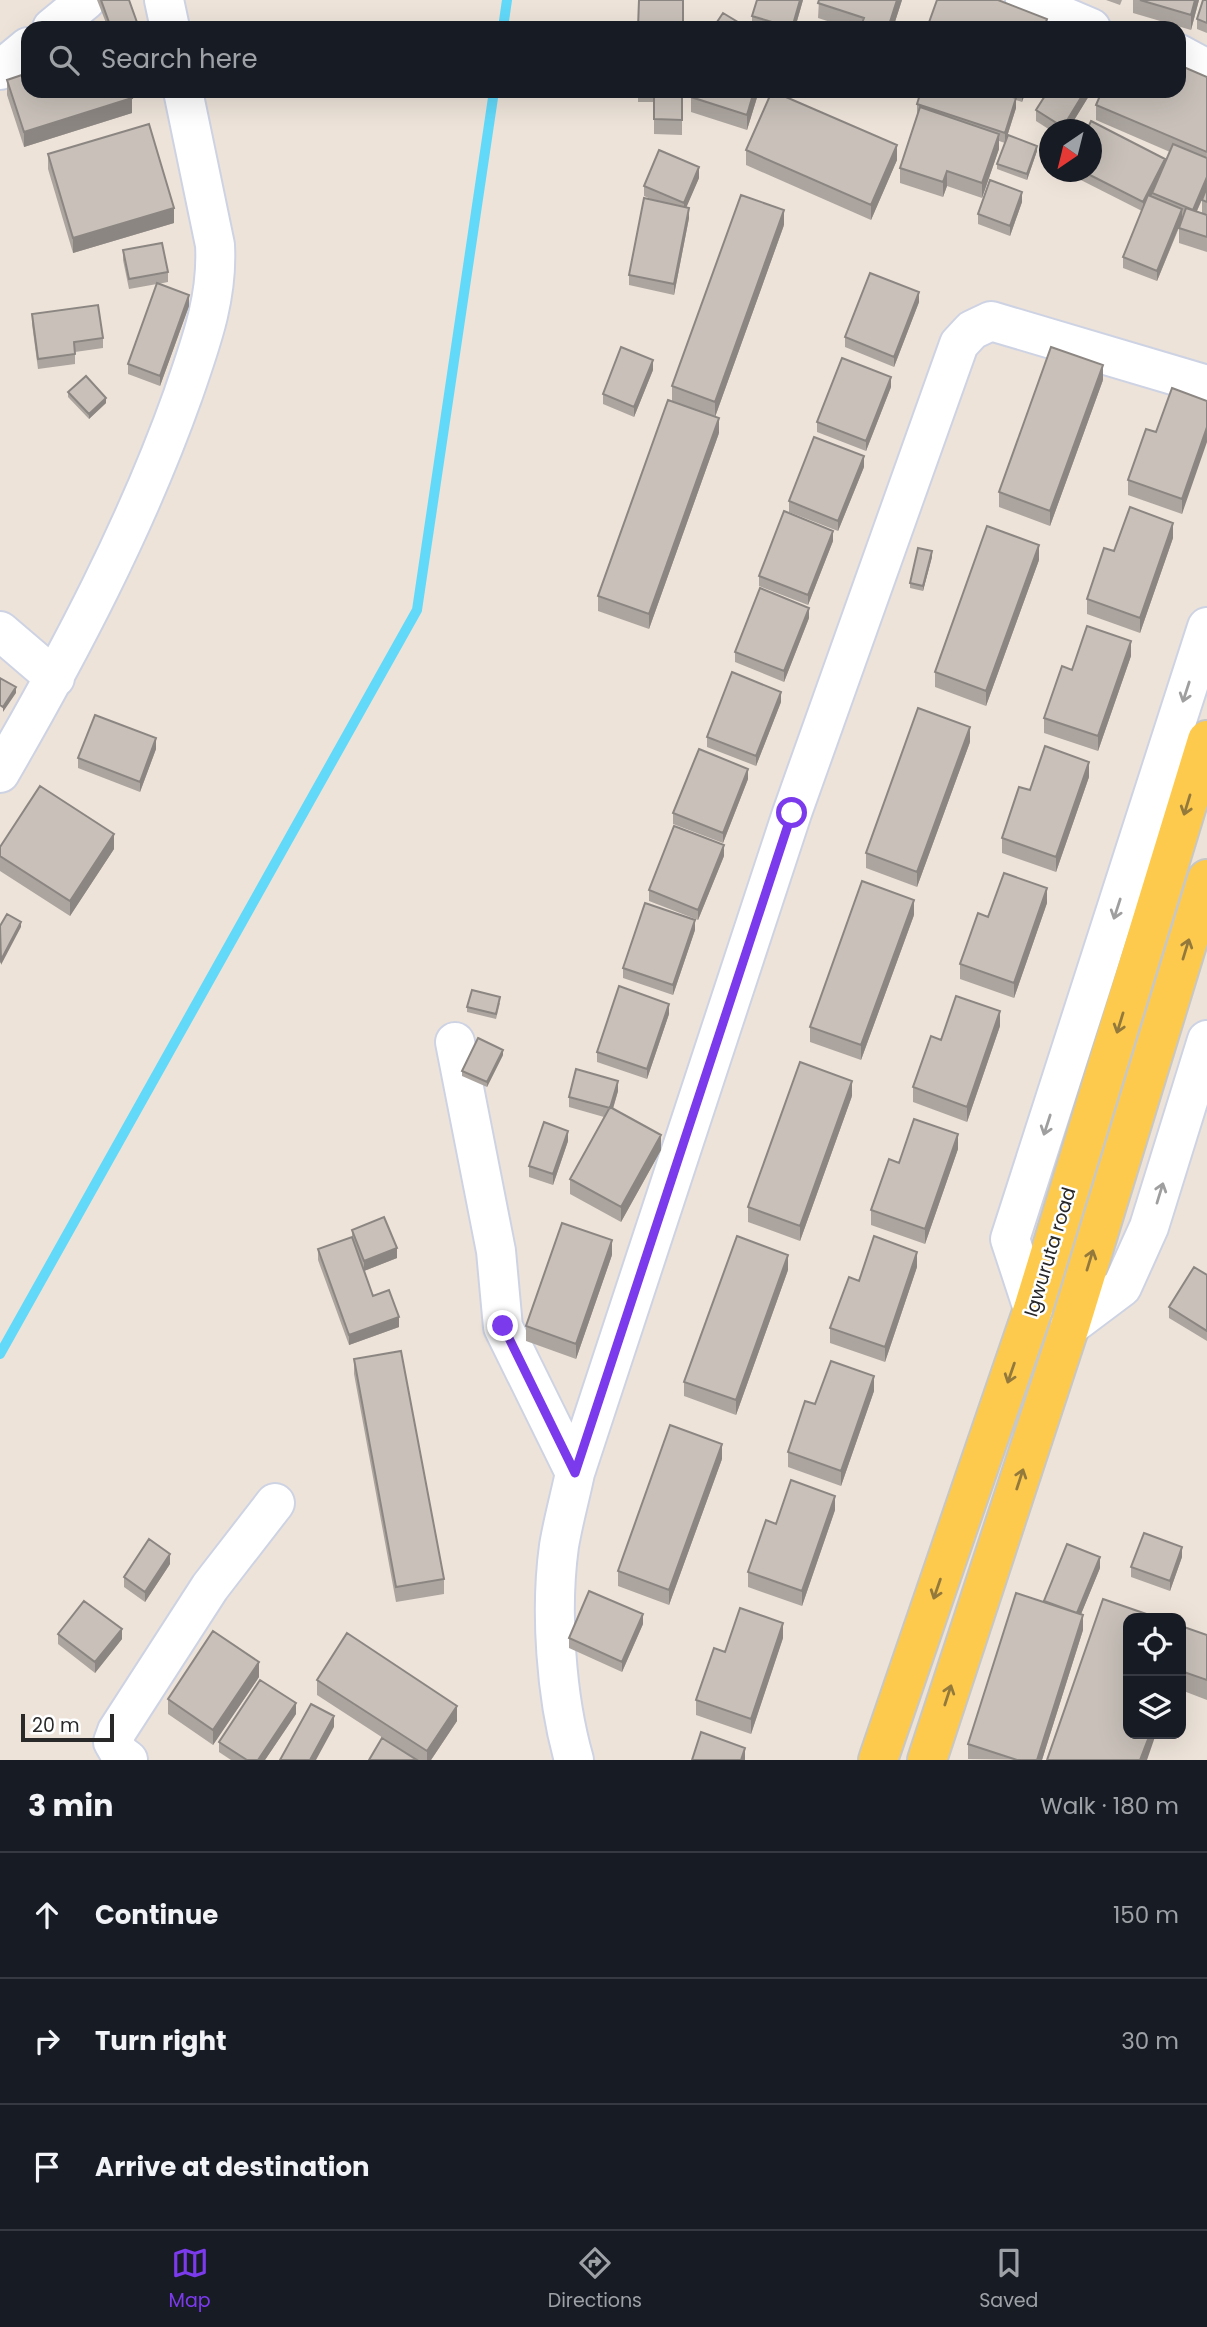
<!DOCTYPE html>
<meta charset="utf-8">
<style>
:root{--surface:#171b24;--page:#242831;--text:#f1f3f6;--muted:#9ea1a6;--line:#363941;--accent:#7c3aed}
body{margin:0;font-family:Poppins,sans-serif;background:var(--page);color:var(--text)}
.controls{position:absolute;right:21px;bottom:21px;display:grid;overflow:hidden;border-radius:14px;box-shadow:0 7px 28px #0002}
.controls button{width:63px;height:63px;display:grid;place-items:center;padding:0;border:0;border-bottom:2px solid var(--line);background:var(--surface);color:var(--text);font:35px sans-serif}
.compass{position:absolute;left:1039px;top:119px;width:63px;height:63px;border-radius:50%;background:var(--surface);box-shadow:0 7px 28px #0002;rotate:215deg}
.scale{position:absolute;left:21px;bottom:18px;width:93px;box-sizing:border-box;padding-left:7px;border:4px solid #292929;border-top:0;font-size:19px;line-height:24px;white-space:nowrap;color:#292929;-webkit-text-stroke:5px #fff;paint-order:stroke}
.stop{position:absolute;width:21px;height:21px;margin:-16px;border:5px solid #7c3aed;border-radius:50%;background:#fff}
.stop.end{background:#7c3aed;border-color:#fff;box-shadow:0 2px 7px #0008}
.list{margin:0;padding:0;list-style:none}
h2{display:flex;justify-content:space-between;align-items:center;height:91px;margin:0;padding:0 28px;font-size:30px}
h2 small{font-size:23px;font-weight:400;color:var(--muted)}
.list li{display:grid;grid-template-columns:46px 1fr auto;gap:21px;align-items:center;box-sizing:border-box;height:126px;padding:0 28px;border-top:2px solid var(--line)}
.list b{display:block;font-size:26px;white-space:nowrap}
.list em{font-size:23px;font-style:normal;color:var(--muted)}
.icon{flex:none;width:38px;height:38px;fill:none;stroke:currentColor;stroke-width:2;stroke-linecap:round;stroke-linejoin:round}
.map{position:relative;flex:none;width:1207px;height:1760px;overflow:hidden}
.search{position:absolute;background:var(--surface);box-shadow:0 7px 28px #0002;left:21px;right:21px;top:21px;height:77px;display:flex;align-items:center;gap:18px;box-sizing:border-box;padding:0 24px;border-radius:21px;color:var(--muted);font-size:26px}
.sheet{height:469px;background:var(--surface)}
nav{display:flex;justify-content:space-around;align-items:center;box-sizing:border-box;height:98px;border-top:2px solid var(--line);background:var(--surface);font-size:19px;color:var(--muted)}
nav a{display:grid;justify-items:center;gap:4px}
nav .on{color:var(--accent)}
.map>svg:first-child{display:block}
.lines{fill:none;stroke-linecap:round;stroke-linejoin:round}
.stream{stroke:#62d9f9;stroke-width:10}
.minor-casing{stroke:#ced3e4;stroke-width:42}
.major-casing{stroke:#c7c7c7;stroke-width:42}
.minor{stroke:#fff;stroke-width:38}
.major{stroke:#fdca4e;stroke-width:38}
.wall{fill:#aca59f;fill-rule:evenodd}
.shaded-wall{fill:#8c8682}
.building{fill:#c8c0b9;stroke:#8c8682;stroke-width:2}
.oneway{stroke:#9f9f9f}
.oneway2{stroke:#937a3c}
.route{stroke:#7c3aed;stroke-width:9}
.labels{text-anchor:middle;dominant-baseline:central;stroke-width:5;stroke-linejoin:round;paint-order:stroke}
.street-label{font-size:19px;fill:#292929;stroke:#fff}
</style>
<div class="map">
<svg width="1207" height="1760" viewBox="0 0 1207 1760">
<rect width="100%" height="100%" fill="#ede3d9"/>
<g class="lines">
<path class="stream" d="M503 28 507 0
M0 1354 417 610 494 91"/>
<defs>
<path id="minor" d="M164 0 170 28
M1025 0 1091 28
M52 28 86 0
M1179 54 1207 69
M0 70 28 47
M0 631 55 678
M0 773C70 652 136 527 183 395 200 345 218 299 215 245L183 91
M455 1042 496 1251 503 1327 575 1473
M1033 1309 1010 1239 1207 627
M1070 1326 1122 1287 1149 1227 1207 1040
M128 1760 120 1754 113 1742 117 1731 210 1587 275 1503
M574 1760C556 1697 550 1611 559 1546 563 1522 570 1497 575 1473L792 813 959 344 972 330 991 321 1207 385"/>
<path id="major" d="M878 1760 1033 1309 1207 740
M927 1760 1070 1326 1207 879"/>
</defs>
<use href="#minor" class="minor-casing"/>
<use href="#major" class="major-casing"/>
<use href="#minor" class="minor"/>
<use href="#major" class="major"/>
</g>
<path class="wall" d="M97 0H129L139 28H108Z
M757 0H803L795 28H758L752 26V16Z
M819 0H902L893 28H849L818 18Z
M1106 0H1122L1120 5Z
M1133 0H1199L1191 30 1133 13Z
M1207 0V33L1197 29V19Z
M1207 77V252L1179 243V228L1181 223 1157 281 1123 268V257L1142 211 1069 174V172H1091L1165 163 1170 152 1096 120V105ZM1202 200V213L1197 211Z
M7 80 132 113 24 147 7 95Z
M638 91H682V135L654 134V102H638Z
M759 91 747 130 691 112V97Z
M921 91H1026L1022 102 1016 100V108L1005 143 999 141V149L982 198 947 186 943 197 900 183V168L917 115V104Z
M1048 91H1092L1068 130H1050L1036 121V110Z
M746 150 897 160 871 220 746 165Z
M1037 151 1027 180 997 169V164Z
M48 154 174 223 73 253 48 169Z
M699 178 686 207 689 218 674 295 629 285V275L655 201 644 196V186Z
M1022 202 1010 236 978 224V214Z
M784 225 715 417 672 401V386Z
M123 250 168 272V282L158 284 189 306 160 386 128 374V364L157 284 129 289 123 260Z
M919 302 894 367 845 347V337Z
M32 314 103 338V348L75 352V364L38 369 32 324Z
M653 370 634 417 603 404V394Z
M1103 380 1050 526 999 507V492Z
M891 387 866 451 817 432V422Z
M68 392 106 403 89 419 68 397Z
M1207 401 1182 514 1128 495V480L1156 432Z
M719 433 649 629 598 611V596Z
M864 467 838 531 789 512V501Z
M1173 538 1140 633 1087 614V599L1114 551Z
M833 541 808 605 759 586V576Z
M932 557 923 591 910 588V583Z
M1039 560 986 706 935 687V672Z
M809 618 784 682 735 662V652Z
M1131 656 1098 751 1044 733V718L1072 670Z
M781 702 756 766 707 747V737Z
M970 742 917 887 866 868V853Z
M156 749 140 792 78 768V758Z
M1089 777 1056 872 1002 853V838L1030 790Z
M748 779 723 843 673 824V813Z
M0 847 114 849 70 916 0 871Z
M724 856 698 920 649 901V890Z
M1047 903 1014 998 960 979V964L988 917Z
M914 915 861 1060 810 1042V1027Z
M695 930 673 995 623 978V968Z
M500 1003 496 1019 467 1012V1007Z
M669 1014 647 1079 597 1062V1052Z
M1000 1026 967 1122 913 1102V1087L941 1040Z
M503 1055 487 1087 462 1076V1071Z
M618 1091 613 1109 661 1150 621 1222 570 1194V1179L604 1117 569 1107V1097Z
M852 1096 800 1241 748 1222V1207Z
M568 1141 553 1185 529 1177V1166Z
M958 1149 925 1244 871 1225V1210L899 1163Z
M352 1230 397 1258 364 1271 373 1296 399 1327 349 1345 318 1260V1249L352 1237Z
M612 1255 576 1359 526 1341V1326Z
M917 1267 885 1362 830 1343V1328L859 1281Z
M788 1270 736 1415 684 1396V1382Z
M1207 1275V1341L1169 1318V1307Z
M354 1359 444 1579V1594L396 1602 354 1374Z
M874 1391 841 1486 788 1467V1452L815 1404Z
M722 1459 669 1605 618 1586V1571Z
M835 1510 802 1606 748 1587V1572L776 1524Z
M1182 1557 1170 1591 1131 1577V1567Z
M170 1564 145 1602 124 1587V1577Z
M1100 1568 1081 1614 1083 1630 1042 1760 968 1759V1744L1044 1601Z
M643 1624 622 1672 569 1648V1638Z
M1181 1626 1207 1635V1700L1181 1690Z
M58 1634 122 1639 95 1673 58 1644Z
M783 1638 751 1734 696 1715V1700L725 1652Z
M259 1677 213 1745 168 1714V1699Z
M317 1680 457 1721 431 1760H417L317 1695Z
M296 1714 265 1760H231L219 1752V1742Z"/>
<path class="shaded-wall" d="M800 0H803L795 28H792Z
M897 0H902L893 28H888Z
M1195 0H1199L1191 30V15Z
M754 91H759L747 130V115Z
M1022 91H1026L1022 102Z
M1085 91H1092L1068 130H1063V127Z
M132 98V113L24 147V132Z
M1016 98V108L1005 143V133Z
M999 134V149L982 198V183Z
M897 145V160L871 220V205Z
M1037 146V151L1027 180V174Z
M1165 159V169L1143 212V202Z
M699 167V178L684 213V203Z
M947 171V186L943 197V182Z
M1207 177V187L1193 220V210Z
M1022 192V202L1010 236V226Z
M174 208V223L73 253V238Z
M689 208V218L674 295V284Z
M1182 209V219L1157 281V271Z
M784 210V225L715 417V402Z
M919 292V302L894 367V357Z
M189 295V306L160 386V376Z
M653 360V370L634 417V407Z
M1103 365V380L1050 526V511Z
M891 377V387L866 451V441Z
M106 398V403L89 419V414Z
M719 418V433L649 629V614Z
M1207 427V442L1182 514V499Z
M864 456V467L838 531V521Z
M1173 523V538L1140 633V618Z
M833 531V541L808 605V595Z
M1039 545V560L986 706V691Z
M932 551V557L923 591V586Z
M809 608V618L784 682V671Z
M1131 641V656L1098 751V736Z
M16 687V693L3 712V707Z
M781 692V702L756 766V756Z
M970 727V742L917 887V872Z
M156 738V749L140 792V782Z
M1089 762V777L1056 872V857Z
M748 769V779L723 843V833Z
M114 834V849L70 916V901Z
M724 845V856L698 920V910Z
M1047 888V903L1014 998V983Z
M914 900V915L861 1060V1045Z
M695 920V930L673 995V985Z
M21 922V927L1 965V960Z
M669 1004V1014L647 1079V1069Z
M1000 1011V1026L967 1122V1107Z
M503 1050V1055L487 1087V1082Z
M618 1081V1091L610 1118V1108Z
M852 1081V1096L800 1241V1226Z
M568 1131V1141L553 1185V1174Z
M958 1134V1149L925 1244V1229Z
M661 1135V1150L621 1222V1207Z
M612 1240V1255L576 1359V1344Z
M397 1248V1258L364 1271V1261Z
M917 1252V1267L885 1362V1347Z
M788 1255V1270L736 1415V1400Z
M399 1317V1327L349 1345V1335Z
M874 1376V1391L841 1486V1471Z
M722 1444V1459L669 1605V1590Z
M835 1496V1510L802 1606V1591Z
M1182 1547V1557L1170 1591V1581Z
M170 1554V1564L145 1602V1592Z
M1100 1557V1568L1077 1624V1614Z
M643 1614V1624L622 1672V1662Z
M1083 1615V1630L1042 1760H1037Z
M783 1623V1638L751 1734V1719Z
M122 1629V1639L95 1673V1662Z
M259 1662V1677L213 1745V1730Z
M296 1703V1714L265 1760H258Z
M457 1706V1721L431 1760H427V1751Z
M334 1716V1727L316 1760H310Z
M1150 1734H1156L1147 1760H1140Z
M745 1748V1760H741Z"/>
<path class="building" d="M101 0H129L139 28H111Z
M639 0H683V28H638Z
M757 0H800L792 28 752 16Z
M819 0H897L888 28H869L861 26 864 18 818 3Z
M937 0H998L1047 19 1044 28H927Z
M1140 0H1195L1191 15Z
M1203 0H1207V23L1197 19Z
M723 13 746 27 745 28H724L715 25Z
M713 24 724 28H712Z
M1179 65 1207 77V152L1096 105 1102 91H1179Z
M28 73V91H130L132 98 24 132 7 80Z
M654 91H682V120L654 119Z
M693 91H754L747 115 691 97Z
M772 91 897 145 871 205 746 150Z
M921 91H993L1016 98 1005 133 917 104Z
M1048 91H1085L1063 127 1036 110Z
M920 107 999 134 982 183 947 171 943 182 900 168Z
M1091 121 1165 159 1143 202 1084 172H1091V130H1087Z
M149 124 174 208 73 238 48 154Z
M1008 135 1037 146 1027 174 997 164Z
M1173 144 1207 158V177L1193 210 1152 193Z
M659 150 699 167 684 203 644 186Z
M990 180 1022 192 1010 226 978 214Z
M1207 187V202L1202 200Z
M741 195 784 210 715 402 672 386Z
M1148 195 1182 209 1157 271 1123 257Z
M644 198 689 208 674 284 629 275Z
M1186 208 1207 215V237L1179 228Z
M162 243 168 272 129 279 123 250Z
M870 273 919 292 894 357 845 337Z
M157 283 189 295 160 376 128 364Z
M98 305 103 338 74 342 75 354 38 359 32 314Z
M621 347 653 360 634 407 603 394Z
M1051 347 1103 365 1050 511 999 492Z
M842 358 891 377 866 441 817 422Z
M86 376 106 398 89 414 68 392Z
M1172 388 1207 401V427L1182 499 1128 480 1146 429 1156 432Z
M668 400 719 418 649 614 598 596Z
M814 437 864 456 838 521 789 501Z
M1130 507 1173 523 1140 618 1087 599 1104 548 1114 551Z
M784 511 833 531 808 595 759 576Z
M987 526 1039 545 986 691 935 672Z
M918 548 932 551 923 586 910 583Z
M760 588 809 608 784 671 735 652Z
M1087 626 1131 641 1098 736 1044 718 1062 666 1072 670Z
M732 672 781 692 756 756 707 737Z
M0 678 16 687 3 707 0 705Z
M918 708 970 727 917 872 866 853Z
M95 715 156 738 140 782 78 758Z
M1045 746 1089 762 1056 857 1002 838 1019 787 1030 790Z
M699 749 748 769 723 833 673 813Z
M40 786 114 834 70 901 0 856V847Z
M674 826 724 845 698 910 649 890Z
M1004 873 1047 888 1014 983 960 964 978 913 988 917Z
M862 881 914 900 861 1045 810 1027Z
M645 903 695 920 673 985 623 968Z
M7 914 21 922 1 960 0 926Z
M619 986 669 1004 647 1069 597 1052Z
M472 990 500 997 496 1014 467 1007Z
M956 996 1000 1011 967 1107 913 1087 931 1036 941 1040Z
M478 1038 503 1050 487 1082 462 1071Z
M800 1062 852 1081 800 1226 748 1207Z
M576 1069 618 1081 610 1108 569 1097Z
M610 1107 661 1135 621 1207 570 1179Z
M914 1119 958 1134 925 1229 871 1210 889 1159 899 1163Z
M544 1122 568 1131 553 1174 529 1166Z
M384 1217 397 1248 364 1261 352 1230Z
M562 1223 612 1240 576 1344 526 1326Z
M737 1236 788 1255 736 1400 684 1382Z
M874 1236 917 1252 885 1347 830 1328 849 1277 859 1281Z
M352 1237 373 1296 389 1290 399 1317 349 1335 318 1249Z
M1194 1267 1207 1275V1331L1169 1307Z
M401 1351 444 1579 396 1587 354 1359Z
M831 1361 874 1376 841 1471 788 1452 805 1401 815 1404Z
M670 1425 722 1444 669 1590 618 1571Z
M791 1480 835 1496 802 1591 748 1572 766 1520 776 1524Z
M1144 1533 1182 1547 1170 1581 1131 1567Z
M149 1539 170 1554 145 1592 124 1577Z
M1067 1544 1100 1557 1077 1613 1044 1601Z
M589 1591 643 1614 622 1662 569 1638Z
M1016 1593 1083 1615 1037 1760H1017L968 1744Z
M1103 1599 1158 1618H1128V1734H1150L1140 1760H1047Z
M84 1601 122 1629 95 1662 58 1634Z
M740 1608 783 1623 751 1719 696 1700 714 1648 725 1652Z
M1181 1626 1207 1635V1680L1181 1671Z
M213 1631 259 1662 213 1730 168 1699Z
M347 1633 457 1706 427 1751 317 1680Z
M260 1680 296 1703 258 1760H247L219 1742Z
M311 1704 334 1716 310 1760H280Z
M701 1732 745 1748 741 1760H692Z
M382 1738 417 1760H369Z"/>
<defs><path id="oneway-shaft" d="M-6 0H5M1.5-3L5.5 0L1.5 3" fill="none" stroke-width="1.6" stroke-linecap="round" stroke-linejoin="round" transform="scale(1.75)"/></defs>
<g class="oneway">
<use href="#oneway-shaft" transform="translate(1186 692) rotate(108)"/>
<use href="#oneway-shaft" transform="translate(1117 909) rotate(108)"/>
<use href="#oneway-shaft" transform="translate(1047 1125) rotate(108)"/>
<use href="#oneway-shaft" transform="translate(1160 1193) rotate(-73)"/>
</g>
<g class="oneway2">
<use href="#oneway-shaft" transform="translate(1187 805) rotate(107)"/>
<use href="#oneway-shaft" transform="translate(1186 949) rotate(-73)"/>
<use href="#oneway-shaft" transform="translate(1120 1023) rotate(107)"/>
<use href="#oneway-shaft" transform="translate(1090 1260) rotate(-73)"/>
<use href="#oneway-shaft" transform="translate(1011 1373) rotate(109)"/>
<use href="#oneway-shaft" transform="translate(1020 1479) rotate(-72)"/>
<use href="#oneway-shaft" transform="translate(937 1589) rotate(109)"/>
<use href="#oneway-shaft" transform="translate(948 1695) rotate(-72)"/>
</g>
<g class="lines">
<path class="route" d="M503 1326 575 1473 792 813"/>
</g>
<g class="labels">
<g class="street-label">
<text transform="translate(1050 1252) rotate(-73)">Igwuruta road</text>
</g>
</g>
</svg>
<div class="controls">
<button><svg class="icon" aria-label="locate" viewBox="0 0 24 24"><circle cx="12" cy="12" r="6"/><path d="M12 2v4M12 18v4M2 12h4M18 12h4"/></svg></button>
<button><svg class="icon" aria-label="layers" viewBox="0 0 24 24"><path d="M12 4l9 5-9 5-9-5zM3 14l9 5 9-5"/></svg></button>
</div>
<svg class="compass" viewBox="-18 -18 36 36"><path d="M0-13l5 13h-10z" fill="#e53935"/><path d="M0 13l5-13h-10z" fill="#9ea1a6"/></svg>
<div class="scale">20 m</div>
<div class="stop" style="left:792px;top:813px"></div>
<div class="stop end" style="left:503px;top:1326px"></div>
<div class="search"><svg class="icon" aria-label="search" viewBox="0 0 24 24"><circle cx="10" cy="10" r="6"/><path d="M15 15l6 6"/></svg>Search here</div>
</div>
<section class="sheet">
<h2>3 min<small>Walk · 180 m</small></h2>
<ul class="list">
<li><svg class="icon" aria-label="ahead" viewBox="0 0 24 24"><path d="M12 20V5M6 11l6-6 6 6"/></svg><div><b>Continue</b></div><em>150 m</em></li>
<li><svg class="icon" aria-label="right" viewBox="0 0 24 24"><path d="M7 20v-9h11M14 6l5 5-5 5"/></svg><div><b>Turn right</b></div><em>30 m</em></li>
<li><svg class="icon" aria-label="arrive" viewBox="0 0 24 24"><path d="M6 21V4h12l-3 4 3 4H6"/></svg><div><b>Arrive at destination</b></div></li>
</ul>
</section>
<nav>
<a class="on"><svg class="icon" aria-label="map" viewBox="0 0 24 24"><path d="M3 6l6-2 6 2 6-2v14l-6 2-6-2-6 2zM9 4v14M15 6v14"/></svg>Map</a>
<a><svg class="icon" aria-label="directions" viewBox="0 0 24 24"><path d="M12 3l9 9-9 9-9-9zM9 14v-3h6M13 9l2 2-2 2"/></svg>Directions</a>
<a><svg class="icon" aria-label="saved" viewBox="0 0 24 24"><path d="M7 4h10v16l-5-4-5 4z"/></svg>Saved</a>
</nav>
